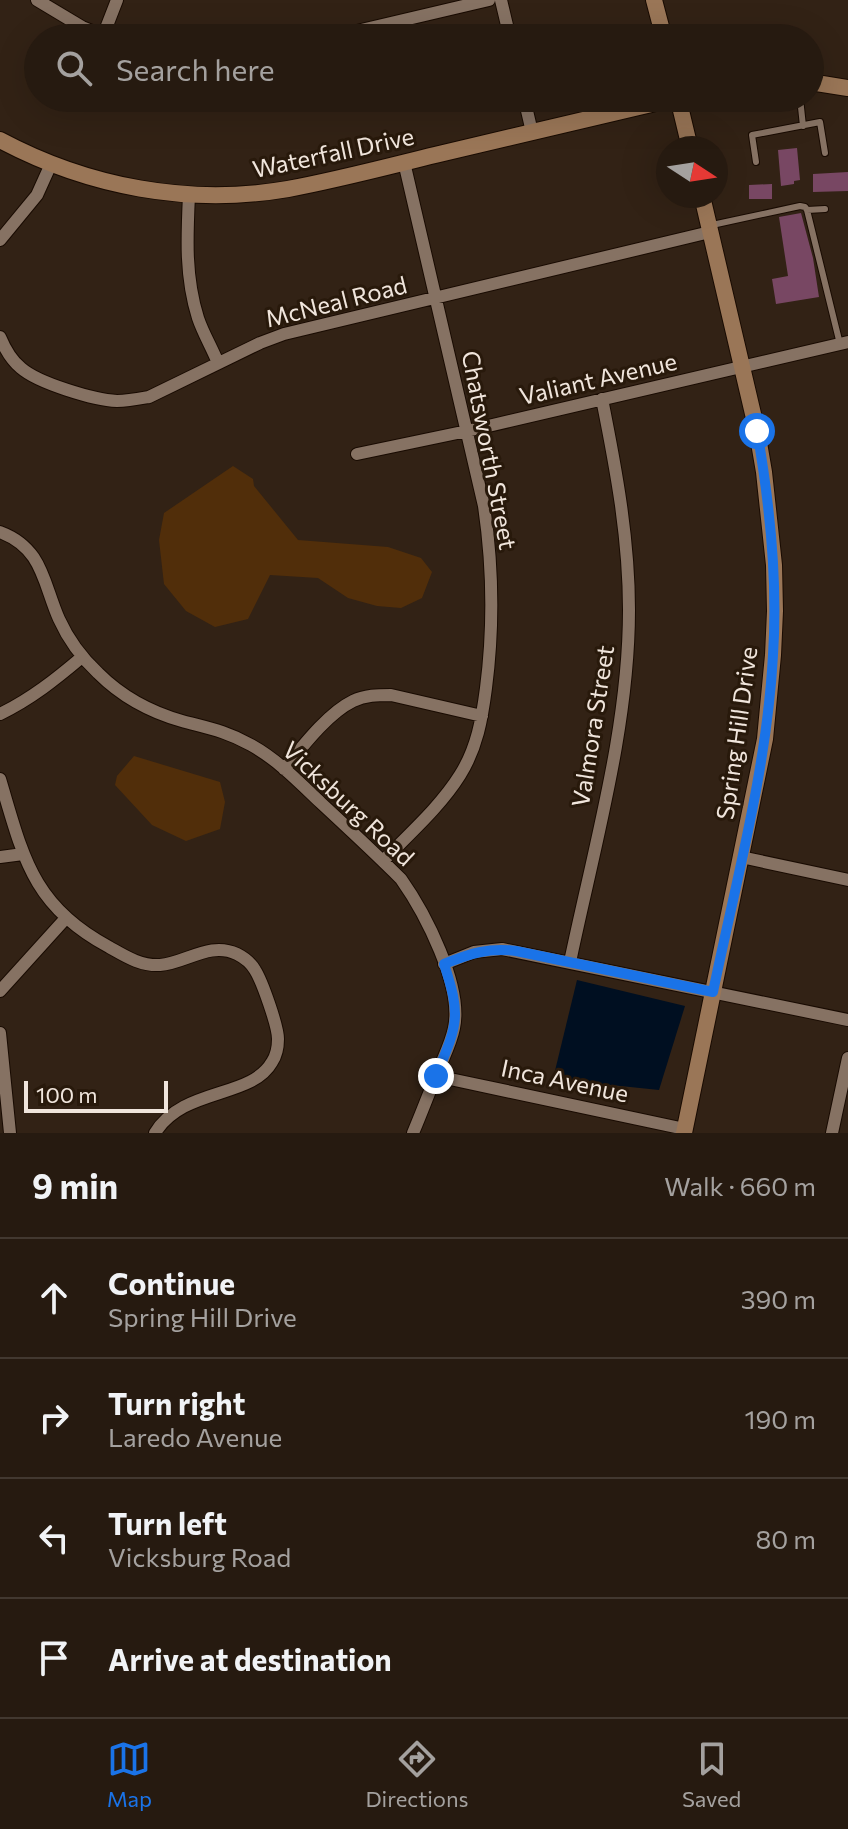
<!DOCTYPE html>
<meta charset="utf-8">
<style>
:root{--surface:#261a10;--page:#32271e;--text:#f1f3f6;--muted:#a4a19f;--line:#423830;--accent:#1a73e8}
body{margin:0;font-family:Commissioner,sans-serif;background:var(--page);color:var(--text)}
.compass{position:absolute;left:656px;top:136px;width:72px;height:72px;border-radius:50%;background:var(--surface);box-shadow:0 8px 32px #0002;rotate:102deg}
.scale{position:absolute;left:24px;bottom:20px;width:144px;box-sizing:border-box;padding-left:8px;border:4px solid #f0e5dc;border-top:0;font-size:22px;line-height:28px;white-space:nowrap;color:#f0e5dc;-webkit-text-stroke:6px #28190b;paint-order:stroke}
.stop{position:absolute;width:24px;height:24px;margin:-18px;border:6px solid #1a73e8;border-radius:50%;background:#fff}
.stop.end{background:#1a73e8;border-color:#fff;box-shadow:0 2px 8px #0008}
.list{margin:0;padding:0;list-style:none}
h2{display:flex;justify-content:space-between;align-items:center;height:104px;margin:0;padding:0 32px;font-size:34px}
h2 small{font-size:26px;font-weight:400;color:var(--muted)}
.list li{display:grid;grid-template-columns:52px 1fr auto;gap:24px;align-items:center;box-sizing:border-box;height:120px;padding:0 32px;border-top:2px solid var(--line)}
.list b{display:block;font-size:30px;white-space:nowrap}
.list p{margin:0;font-size:26px;white-space:nowrap;color:var(--muted)}
.list em{font-size:26px;font-style:normal;color:var(--muted)}
.icon{flex:none;width:44px;height:44px;fill:none;stroke:currentColor;stroke-width:2;stroke-linecap:round;stroke-linejoin:round}
.map{position:relative;flex:none;width:848px;height:1133px;overflow:hidden}
.search{position:absolute;background:var(--surface);box-shadow:0 8px 32px #0002;left:24px;right:24px;top:24px;height:88px;display:flex;align-items:center;gap:20px;box-sizing:border-box;padding:0 28px;border-radius:44px;color:var(--muted);font-size:30px}
.sheet{height:584px;background:var(--surface)}
nav{display:flex;justify-content:space-around;align-items:center;box-sizing:border-box;height:112px;border-top:2px solid var(--line);background:var(--surface);font-size:22px;color:var(--muted)}
nav a{display:grid;justify-items:center;gap:4px}
nav .on{color:var(--accent)}
.map>svg:first-child{display:block}
.green{fill:#512e0a}
.water{fill:#000f21}
.building{fill:#784763}
.lines{fill:none;stroke-linecap:round;stroke-linejoin:round}
.lane-casing{stroke:#190b02;stroke-width:8}
.street-casing{stroke:#190b02;stroke-width:14}
.secondary-casing{stroke:#190b02;stroke-width:18}
.lane{stroke:#867263;stroke-width:6}
.street{stroke:#867263;stroke-width:12}
.secondary{stroke:#9a7657;stroke-width:16}
.route{stroke:#1a73e8;stroke-width:10}
.labels{text-anchor:middle;dominant-baseline:central;stroke-width:6;stroke-linejoin:round;paint-order:stroke}
.street-label{font-size:24px;fill:#f0e5dc;stroke:#28190b}
</style>
<div class="map">
<svg width="848" height="1133" viewBox="0 0 848 1133">
<rect width="100%" height="100%" fill="#322215"/>
<path class="green" d="M233 466 253 479 254 486 298 540 388 547 421 558 432 572 422 598 401 608 377 606 348 598 318 578 270 575 248 619 215 627 186 611 164 584 159 540 164 513Z
M134 756 220 782 225 802 220 829 186 841 152 825 115 785 117 776Z"/>
<path class="water" d="M577 980 685 1006 659 1090 553 1079Z"/>
<path class="building" d="M797 148 800 180 794 181V184L781 186 778 150Z
M848 172V191L813 192V174Z
M772 184V199H749V185Z
M801 213 813 258 819 297 776 304 772 279 788 276 779 217Z"/>
<g class="lines">
<defs>
<path id="lane" d="M800 98 803 126
M756 162 752 135 820 122 825 153
M807 210 840 344
M712 225 800 206 805 207 807 210 825 209"/>
<path id="street" d="M37 0 82 27 109 38
M501 0 510 38
M103 36 117 0
M327 38 489 0
M524 98 532 132
M189 195C187 237 185 277 198 318 203 333 212 348 218 363
M0 240 37 195 51 164
M0 337C5 349 11 360 21 368 38 383 94 400 117 401 128 401 138 399 149 397L260 343 284 334 710 232
M357 454 467 431 848 342
M0 532C43 548 43 583 59 619 68 639 82 658 98 673 121 696 150 712 182 721 208 728 226 731 251 745 278 760 299 782 321 803 348 828 375 853 401 879 425 913 463 986 454 1028 451 1043 444 1056 439 1069 430 1090 422 1112 413 1133
M0 714C31 699 56 679 82 657
M284 769C302 747 328 713 353 701 365 695 378 695 391 695L482 716
M0 779C23 856 32 906 109 947 125 956 140 966 160 965 186 963 210 941 237 954 243 957 251 963 255 970 262 981 278 1026 278 1039 278 1047 276 1056 272 1062 251 1099 183 1087 155 1133
M0 857 23 854
M741 857 848 880
M383 861C409 834 440 807 460 775 477 748 482 719 486 688 494 626 493 567 484 506L404 162
M570 962C594 847 629 727 629 610 629 538 616 469 602 399
M444 964 474 952 502 949 848 1020
M0 991 66 918
M0 1033 10 1133
M436 1076 685 1129
M832 1133 848 1058"/>
<path id="secondary" d="M654 0 664 38
M810 82 848 88
M678 98 690 148
M0 140C88 187 189 206 288 189 337 180 386 167 435 155 516 136 597 117 677 98
M684 1133 765 739 773 655 775 611 774 565 764 472 757 431 702 196"/>
</defs>
<use href="#lane" class="lane-casing"/>
<use href="#street" class="street-casing"/>
<use href="#secondary" class="secondary-casing"/>
<use href="#lane" class="lane"/>
<use href="#street" class="street"/>
<use href="#secondary" class="secondary"/>
</g>
<g class="lines">
<path class="route" d="M436 1076C457 1025 462 1018 444 964 469 954 489 947 516 951L713 992C736 881 767 769 773 655 778 580 770 505 757 431"/>
</g>
<g class="labels">
<g class="street-label">
<text transform="translate(333 152) rotate(-12)">Waterfall Drive</text>
<text transform="translate(336 301) rotate(-14)">McNeal Road</text>
<text transform="translate(598 378) rotate(-13)">Valiant Avenue</text>
<text transform="translate(490 450) rotate(79)">Chatsworth Street</text>
<text transform="translate(592 726) rotate(-81)">Valmora Street</text>
<text transform="translate(736 733) rotate(-82)">Spring Hill Drive</text>
<text transform="translate(349 803) rotate(43)">Vicksburg Road</text>
<text transform="translate(565 1080) rotate(12)">Inca Avenue</text>
</g>
</g>
</svg>
<svg class="compass" viewBox="-18 -18 36 36"><path d="M0-13l5 13h-10z" fill="#e53935"/><path d="M0 13l5-13h-10z" fill="#a4a19f"/></svg>
<div class="scale">100 m</div>
<div class="stop" style="left:757px;top:431px"></div>
<div class="stop end" style="left:436px;top:1076px"></div>
<div class="search"><svg class="icon" aria-label="search" viewBox="0 0 24 24"><circle cx="10" cy="10" r="6"/><path d="M15 15l6 6"/></svg>Search here</div>
</div>
<section class="sheet">
<h2>9 min<small>Walk · 660 m</small></h2>
<ul class="list">
<li><svg class="icon" aria-label="ahead" viewBox="0 0 24 24"><path d="M12 20V5M6 11l6-6 6 6"/></svg><div><b>Continue</b><p>Spring Hill Drive</p></div><em>390 m</em></li>
<li><svg class="icon" aria-label="right" viewBox="0 0 24 24"><path d="M7 20v-9h11M14 6l5 5-5 5"/></svg><div><b>Turn right</b><p>Laredo Avenue</p></div><em>190 m</em></li>
<li><svg class="icon" aria-label="left" viewBox="0 0 24 24"><path d="M17 20v-9H6M10 6l-5 5 5 5"/></svg><div><b>Turn left</b><p>Vicksburg Road</p></div><em>80 m</em></li>
<li><svg class="icon" aria-label="arrive" viewBox="0 0 24 24"><path d="M6 21V4h12l-3 4 3 4H6"/></svg><div><b>Arrive at destination</b></div></li>
</ul>
</section>
<nav>
<a class="on"><svg class="icon" aria-label="map" viewBox="0 0 24 24"><path d="M3 6l6-2 6 2 6-2v14l-6 2-6-2-6 2zM9 4v14M15 6v14"/></svg>Map</a>
<a><svg class="icon" aria-label="directions" viewBox="0 0 24 24"><path d="M12 3l9 9-9 9-9-9zM9 14v-3h6M13 9l2 2-2 2"/></svg>Directions</a>
<a><svg class="icon" aria-label="saved" viewBox="0 0 24 24"><path d="M7 4h10v16l-5-4-5 4z"/></svg>Saved</a>
</nav>
